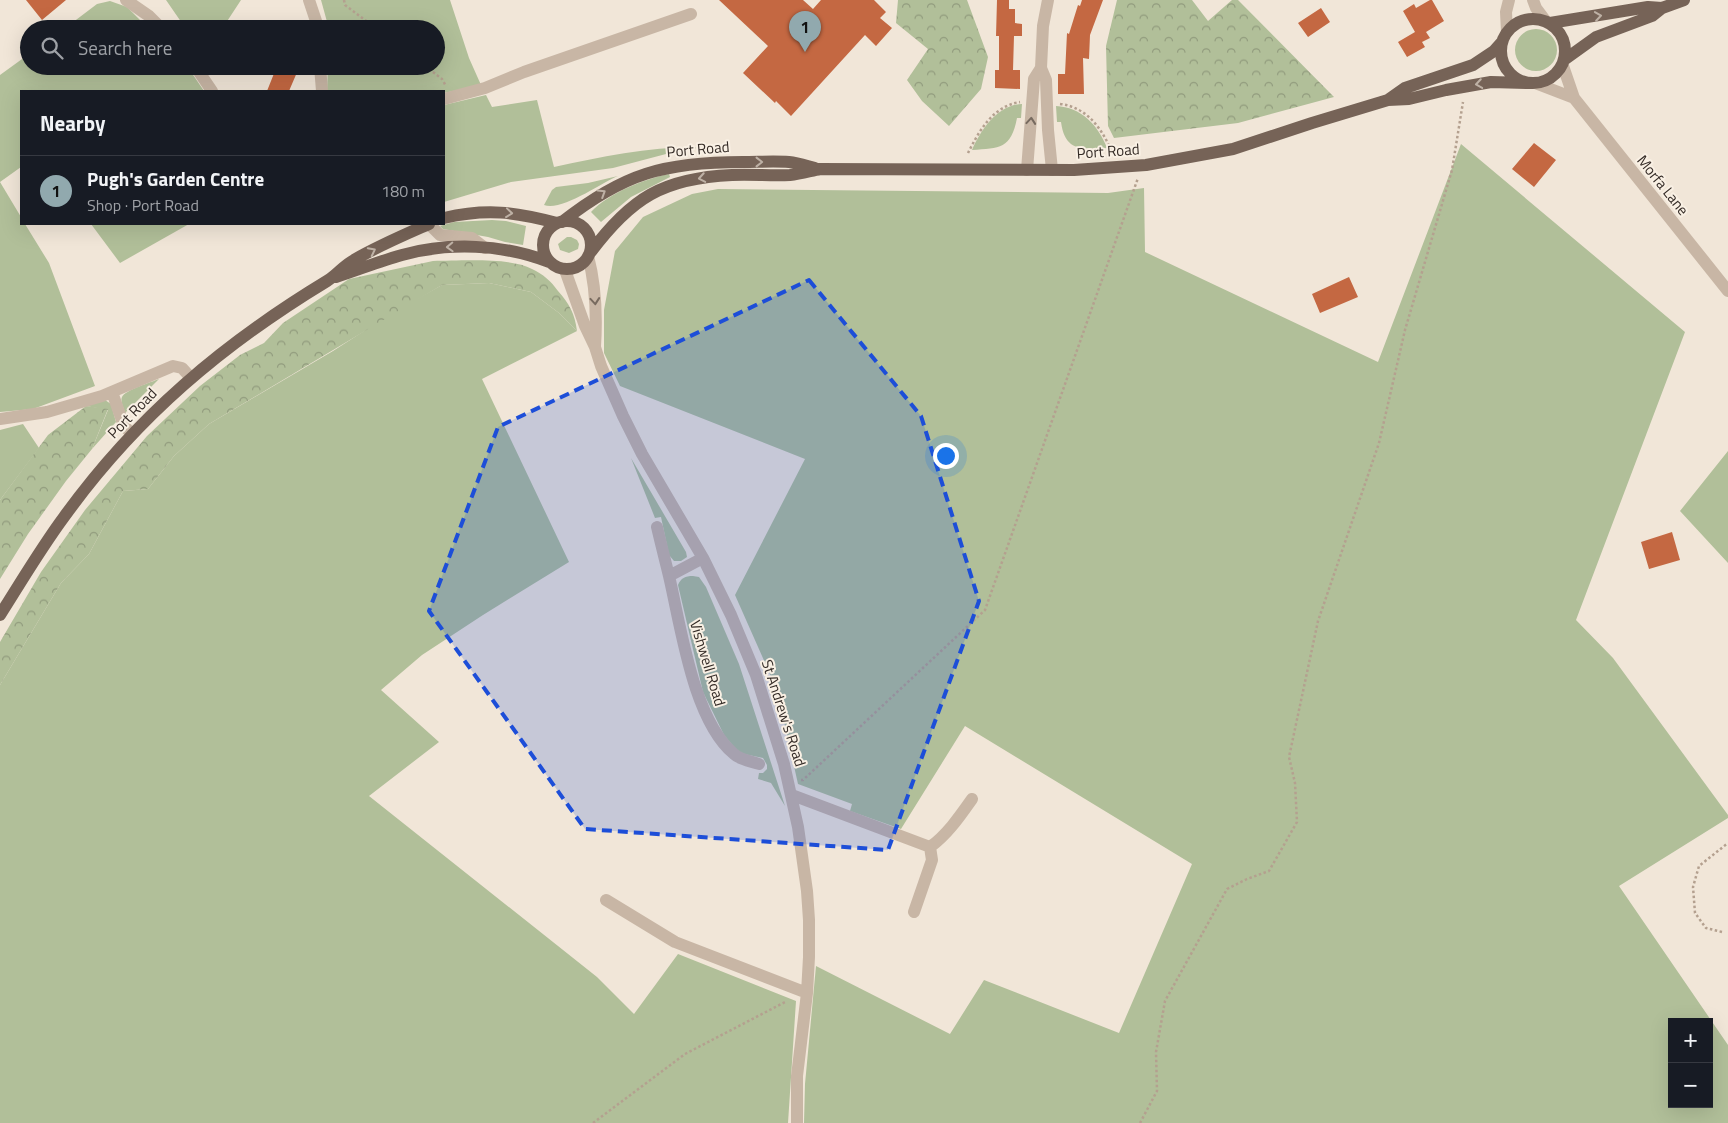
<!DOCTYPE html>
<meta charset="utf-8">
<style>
:root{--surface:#171b24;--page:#242831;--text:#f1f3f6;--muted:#9ea1a6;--line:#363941;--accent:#91a9ae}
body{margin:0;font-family:"Titillium Web",sans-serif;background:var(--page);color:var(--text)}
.controls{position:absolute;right:15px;bottom:15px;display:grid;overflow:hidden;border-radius:0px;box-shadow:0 5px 20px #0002}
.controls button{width:45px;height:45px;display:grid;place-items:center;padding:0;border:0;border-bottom:1px solid var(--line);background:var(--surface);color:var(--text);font:25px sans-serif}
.you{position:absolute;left:945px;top:455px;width:18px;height:18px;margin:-12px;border:4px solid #fff;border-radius:50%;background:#1a73e8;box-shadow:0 0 0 8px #1a73e833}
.badge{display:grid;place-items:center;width:32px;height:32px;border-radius:50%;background:var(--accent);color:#111;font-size:16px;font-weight:700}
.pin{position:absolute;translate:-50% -41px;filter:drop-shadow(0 1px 2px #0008)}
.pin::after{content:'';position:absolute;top:26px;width:18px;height:15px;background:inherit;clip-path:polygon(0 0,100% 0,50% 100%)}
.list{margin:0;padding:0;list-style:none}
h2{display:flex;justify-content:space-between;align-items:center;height:65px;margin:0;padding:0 20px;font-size:21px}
h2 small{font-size:16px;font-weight:400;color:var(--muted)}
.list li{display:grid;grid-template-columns:32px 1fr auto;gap:15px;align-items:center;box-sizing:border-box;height:70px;padding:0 20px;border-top:1px solid var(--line)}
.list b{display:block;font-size:19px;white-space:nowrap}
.list p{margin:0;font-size:16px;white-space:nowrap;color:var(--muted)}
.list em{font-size:16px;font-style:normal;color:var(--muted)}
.icon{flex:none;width:28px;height:28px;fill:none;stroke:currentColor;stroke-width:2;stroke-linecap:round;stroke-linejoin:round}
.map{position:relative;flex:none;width:1728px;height:1123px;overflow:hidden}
.search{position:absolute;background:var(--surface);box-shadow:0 5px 20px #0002;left:20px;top:20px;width:425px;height:55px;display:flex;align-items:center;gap:12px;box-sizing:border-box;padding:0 18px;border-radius:28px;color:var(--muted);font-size:19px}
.panel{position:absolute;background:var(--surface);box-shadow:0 5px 20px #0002;left:20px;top:90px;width:425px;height:135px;border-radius:0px}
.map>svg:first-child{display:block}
.grass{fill:#b1bf99;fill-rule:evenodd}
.forest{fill:url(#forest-crowns)}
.building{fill:#c46842}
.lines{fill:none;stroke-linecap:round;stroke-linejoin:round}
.path{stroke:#b4a08f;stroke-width:2.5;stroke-dasharray:2.5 2.5;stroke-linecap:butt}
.minor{stroke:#c8b6a5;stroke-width:12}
.major{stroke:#766357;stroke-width:12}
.oneway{stroke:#beb1a5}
.oneway2{stroke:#776a5f}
.marked{fill:#1d4ed8;fill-opacity:0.2;stroke:#1d4ed8;stroke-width:4;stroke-dasharray:10 6;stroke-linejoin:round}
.labels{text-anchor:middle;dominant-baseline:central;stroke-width:4;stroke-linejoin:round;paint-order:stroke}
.street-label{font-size:15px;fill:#342b26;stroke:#f9f0e4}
</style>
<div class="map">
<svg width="1728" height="1123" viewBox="0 0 1728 1123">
<defs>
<pattern id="forest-crowns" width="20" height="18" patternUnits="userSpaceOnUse" patternTransform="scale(1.25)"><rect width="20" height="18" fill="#b1bf99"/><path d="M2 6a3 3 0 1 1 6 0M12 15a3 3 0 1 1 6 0" fill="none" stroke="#919b7d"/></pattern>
</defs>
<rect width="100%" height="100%" fill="#f1e6d8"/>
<path class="grass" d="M166 0H241L222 29H186Z
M321 0H450L469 58 481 85 444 93V91H327L328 66H436V29H329Z
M110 1 127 7 149 29H64L97 4Z
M1515 50a21 21 0 1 1 42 0a21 21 0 1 1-42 0Z
M29 54V66H187L204 91H21V167L0 182 21 217V224H25L49 263 95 386 33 409 0 412V75Z
M486 95 492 107 537 100 554 167C600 157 648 147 695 147L696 148 693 150 666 154 613 168 511 182 444 202V105Z
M1022 104 1021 118H1017C1011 149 1000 148 972 150 981 130 997 105 1022 104Z
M1056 106C1081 107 1098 125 1107 148 1082 149 1065 152 1061 122H1057Z
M1461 144 1685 332 1576 620 1613 658 1728 815V818L1619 886 1728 1045V1123H804L805 1084 816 966 950 1034 984 980 1119 1033 1192 864 965 726 901 829 850 811 852 804 798 784 777 690 735 595 805 459 620 386 604 353V310L615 251 643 217 692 194 718 189 1108 193 1144 188 1145 252 1378 362ZM1672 1022H1709V1104H1672Z
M669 174 670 177 631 197 601 222 591 212C609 193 644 179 669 174Z
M618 176C601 183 561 212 544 205L552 190 556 187 588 183Z
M492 220 506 221 526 226 523 245 505 242 488 237 443 229 440 226 454 222Z
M91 224H189L120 263Z
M567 237H571L577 240 579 244 578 249 569 253 560 250 558 244Z
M489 283 531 292 559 313 577 331 482 379 569 562 483 615 422 655 381 690 439 742 369 796 597 977 634 1014 678 954 796 1001 788 1123H0V685L61 583 89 554 123 491 148 489 174 456 209 424 333 351 392 313 442 285Z
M159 379 125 413C124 409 120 401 122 397 125 390 152 382 159 379Z
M105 400 111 404 116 422 92 449 108 410 86 406Z
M23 424 39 448 0 500V430Z
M1728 451V563L1680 511Z
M631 458 686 552 687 557 681 561H674L669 555 661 517 655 518Z
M693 576 699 577 706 587 739 664 785 806 771 783 758 779 759 773H763L767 769V765L763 758 739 753 724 735 703 692 678 585C681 578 685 576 693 576Z"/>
<path class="forest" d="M898 0H967L988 57 981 89 949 126 922 101 907 80 928 49 896 23Z
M1117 0H1192L1208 21 1232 0H1238L1334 97 1238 123 1114 138 1108 126 1106 46Z
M433 261C459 261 510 257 532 269 543 274 551 281 558 291 569 303 575 314 577 331L559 313 531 292 489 283 442 285 209 424 174 456 148 489 123 491 89 554 61 583 0 685V642L41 572 85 510 147 436 200 386 240 355 264 343 283 323 349 279Z
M86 406 108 409 92 449 66 481 28 534 0 579V500L48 435Z"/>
<path class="building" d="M26 0H66L42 20Z
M719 0H803L813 9 821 0H874L886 12 880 18 892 28 876 46 865 35 791 116 776 101 775 103 743 73 768 46Z
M997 0H1009V9H1015V23L1022 24V36H1014L1013 70H1020V89L995 88V70H999V36H996Z
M1082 0H1103L1090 35 1089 59 1083 58 1084 94H1058V74H1065L1067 33 1069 34 1078 5 1080 6Z
M1430 0H1432L1444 21 1426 32 1430 38 1422 42 1425 47 1407 57 1398 42 1415 32 1403 11 1414 4 1416 8Z
M1321 8 1330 22 1308 37 1298 23Z
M277 66H291L298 70 289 91H267Z
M1534 143 1556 160 1534 187 1512 169Z
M1349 277 1358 297 1320 313 1312 294Z
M1672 532 1680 560 1649 569 1641 542Z"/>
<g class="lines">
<path class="path" d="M344 0 345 5 377 29
M425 66 442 79 446 86
M1060 104C1086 107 1101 127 1111 150
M968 153C979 131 993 106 1020 102
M801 780H803L985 610 1138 178
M1722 932 1706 928 1695 913 1693 887 1699 866 1728 843
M593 1123 685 1054 787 1001
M1140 1123 1157 1091 1156 1052 1165 1001 1227 889 1247 879 1269 871 1297 822 1295 783 1289 757 1318 621 1379 443 1405 330 1452 170 1463 102"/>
<path class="minor" d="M126 0 149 16 162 29
M309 0 316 21 317 29
M1048 0 1043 26 1041 68 1046 80 1048 130 1052 170
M1533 0 1536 8 1545 20
M1507 32 1506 12 1509 0
M195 66 212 91
M320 66 322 91
M1563 66 1574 98 1728 291
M1535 83 1574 98
M444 99 485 88 524 72 691 14
M1027 170 1034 79 1041 68
M429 224 440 235 472 238 485 248
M588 256C596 286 597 316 595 347
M565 270 585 326 595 347 601 366 623 416 642 454 703 558 731 615 756 675 784 764 798 827 807 891 809 920V957L807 993 797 1076V1123
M112 392 124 426 132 434
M0 419 47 412 102 396 173 366 182 368 191 378
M657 527C661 544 665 560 669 576 681 627 693 720 734 754 740 760 751 761 759 764
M669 576 703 558
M792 795 930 847C947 835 960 816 972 799
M606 900 675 942 807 993
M914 912 932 860 930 847"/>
<path class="major" d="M1501 51a32 32 0 1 1 64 0a32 32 0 1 1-64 0Z
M1550 23 1648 7 1662 8
M1564 60 1596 37 1652 16 1662 8 1684 0
M1388 100 1405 88 1473 65 1494 51 1502 42
M444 218C487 208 515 212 557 223
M543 245a24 24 0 1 1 48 0a24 24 0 1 1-48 0Z
M562 222C624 173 665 162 743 162 758 162 774 161 789 162 798 163 807 166 815 168
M590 253C631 198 663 178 732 175 751 174 771 176 790 175 800 174 810 171 820 169L1074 170 1146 165 1233 149 1312 123 1388 100 1409 99 1446 90 1491 82 1528 83
M336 277C358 270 380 261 402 255 449 242 503 244 549 262
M0 615C21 582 41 548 64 517 136 417 223 344 327 281 337 275 344 265 354 260 378 246 404 235 429 224"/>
</g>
<defs><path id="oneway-chevron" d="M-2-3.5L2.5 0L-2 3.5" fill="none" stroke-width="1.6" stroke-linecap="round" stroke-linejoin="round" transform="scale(1.25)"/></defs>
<g class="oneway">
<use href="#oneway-chevron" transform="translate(1598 16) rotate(-8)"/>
<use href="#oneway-chevron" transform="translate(1479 84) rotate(171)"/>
<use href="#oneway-chevron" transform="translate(759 162)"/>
<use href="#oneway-chevron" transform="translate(702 178) rotate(170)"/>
<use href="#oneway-chevron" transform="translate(602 193) rotate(-32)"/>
<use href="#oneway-chevron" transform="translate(509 213) rotate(6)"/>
<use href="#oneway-chevron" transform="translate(450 247) rotate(178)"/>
<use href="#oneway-chevron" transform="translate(372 251) rotate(-27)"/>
</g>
<g class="oneway2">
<use href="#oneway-chevron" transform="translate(1031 121) rotate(-85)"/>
<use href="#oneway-chevron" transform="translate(595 301) rotate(85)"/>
</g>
<path class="marked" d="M809 280 921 416 979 601 888 850 585 829 429 611 498 427Z"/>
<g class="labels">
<g class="street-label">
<text transform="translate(698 149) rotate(-5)">Port Road</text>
<text transform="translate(1108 151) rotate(-4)">Port Road</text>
<text transform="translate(1663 185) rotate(51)">Morfa Lane</text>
<text transform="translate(132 413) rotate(-46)">Port Road</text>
<text transform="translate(708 663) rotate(73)">Vishwell Road</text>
<text transform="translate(784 713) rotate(72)">St Andrew's Road</text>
</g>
</g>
</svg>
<div class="controls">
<button>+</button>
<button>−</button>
</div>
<div class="you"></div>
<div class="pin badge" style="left:805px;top:52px">1</div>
<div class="search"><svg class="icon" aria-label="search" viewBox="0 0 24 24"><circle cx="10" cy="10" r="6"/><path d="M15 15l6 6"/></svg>Search here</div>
<section class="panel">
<h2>Nearby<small></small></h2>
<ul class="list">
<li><span class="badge">1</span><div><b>Pugh's Garden Centre</b><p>Shop · Port Road</p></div><em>180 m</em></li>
</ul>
</section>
</div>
